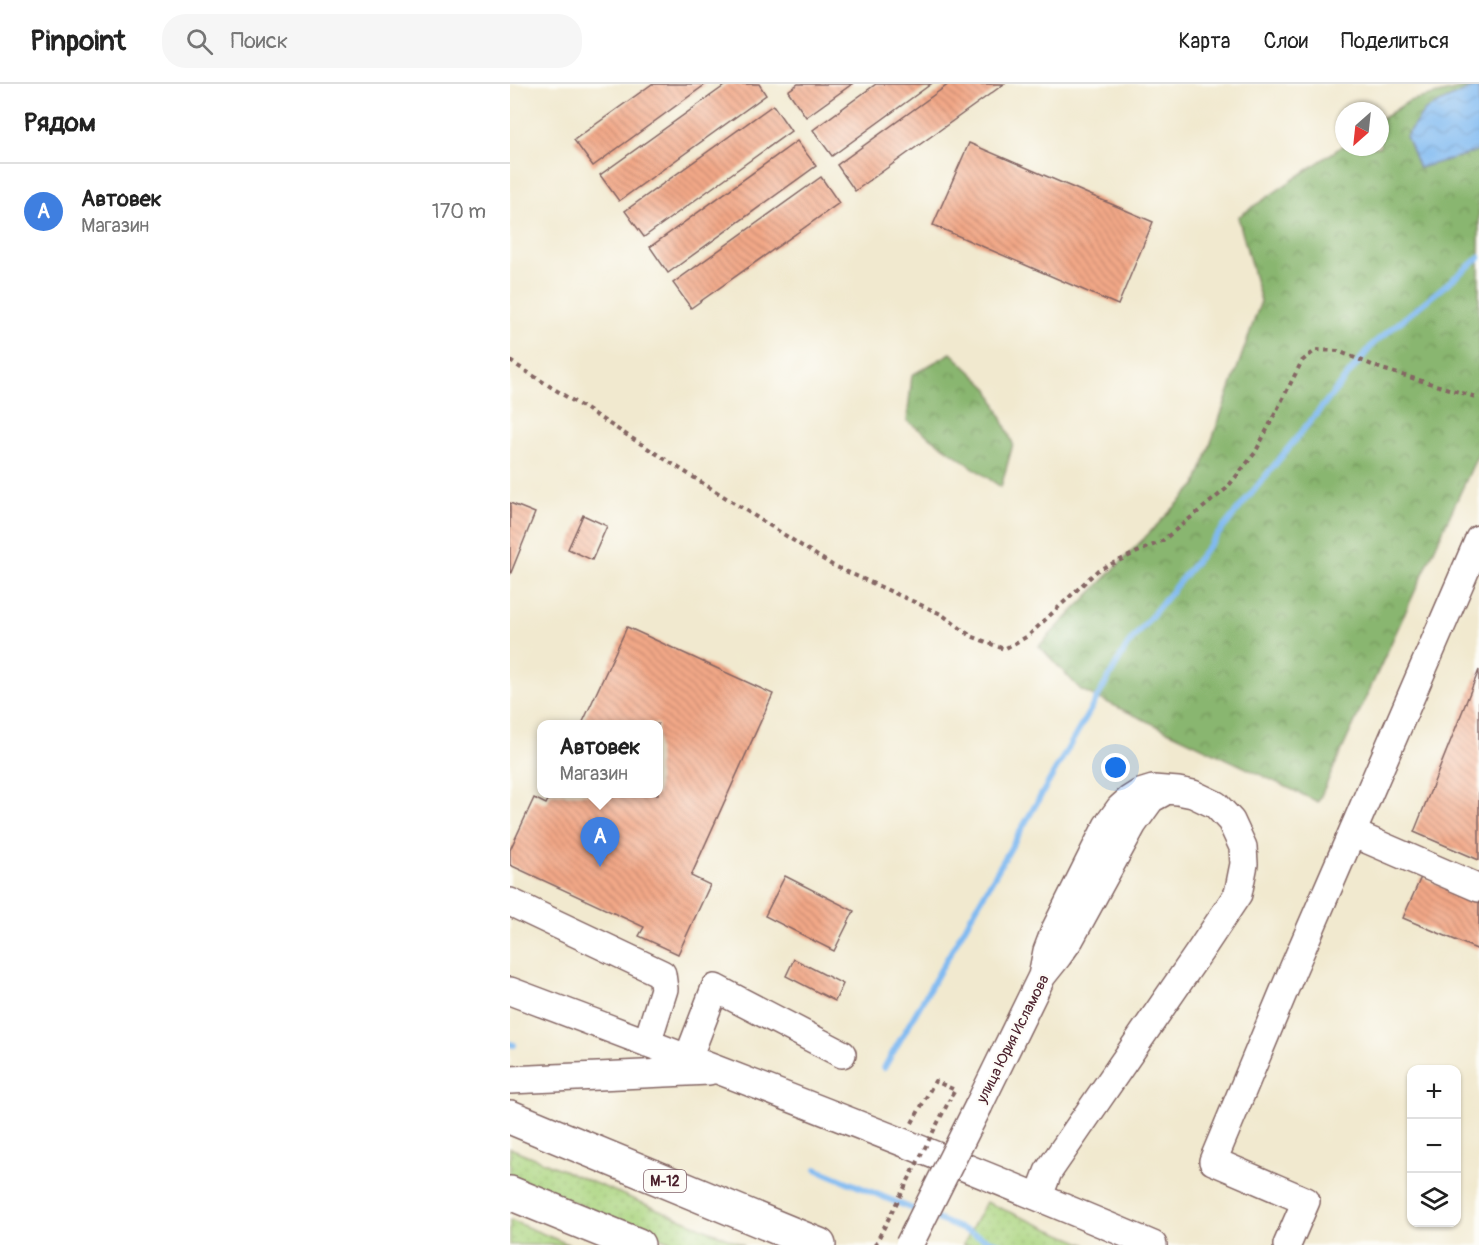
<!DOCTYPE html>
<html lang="ru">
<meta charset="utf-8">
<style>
:root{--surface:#fff;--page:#f6f6f6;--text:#222;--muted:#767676;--line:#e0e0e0;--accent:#b45309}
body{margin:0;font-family:Pangolin,sans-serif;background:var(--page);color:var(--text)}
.controls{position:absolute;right:18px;bottom:18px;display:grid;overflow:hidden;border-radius:12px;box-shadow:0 2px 4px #0004}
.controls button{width:54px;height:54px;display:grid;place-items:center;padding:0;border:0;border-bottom:2px solid var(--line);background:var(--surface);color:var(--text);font:30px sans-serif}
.compass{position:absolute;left:825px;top:18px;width:54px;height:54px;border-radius:50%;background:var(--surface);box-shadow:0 2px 4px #0004;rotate:207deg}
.you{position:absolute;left:606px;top:684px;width:21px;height:21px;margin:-15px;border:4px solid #fff;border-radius:50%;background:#1a73e8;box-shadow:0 0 0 9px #1a73e833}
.badge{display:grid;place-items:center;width:39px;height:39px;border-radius:50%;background:var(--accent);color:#fff;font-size:20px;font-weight:700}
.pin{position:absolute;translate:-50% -50px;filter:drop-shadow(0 2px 3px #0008)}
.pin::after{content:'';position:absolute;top:32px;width:21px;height:18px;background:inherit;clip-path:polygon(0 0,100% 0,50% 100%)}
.popup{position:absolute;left:27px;top:636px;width:126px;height:78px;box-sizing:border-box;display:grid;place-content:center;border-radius:12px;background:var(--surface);filter:drop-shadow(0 2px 4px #0005);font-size:20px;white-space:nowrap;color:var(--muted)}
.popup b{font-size:22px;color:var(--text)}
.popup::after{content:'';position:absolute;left:50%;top:100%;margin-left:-12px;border:12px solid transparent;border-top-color:var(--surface)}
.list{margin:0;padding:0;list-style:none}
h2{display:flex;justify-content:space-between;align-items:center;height:78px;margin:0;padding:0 24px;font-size:26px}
h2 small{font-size:20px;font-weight:400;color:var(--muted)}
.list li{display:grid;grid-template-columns:39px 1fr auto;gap:18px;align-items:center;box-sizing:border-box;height:96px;padding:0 24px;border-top:2px solid var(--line)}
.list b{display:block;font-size:22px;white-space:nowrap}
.list p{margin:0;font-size:20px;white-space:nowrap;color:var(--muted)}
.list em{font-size:20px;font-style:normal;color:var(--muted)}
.icon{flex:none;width:33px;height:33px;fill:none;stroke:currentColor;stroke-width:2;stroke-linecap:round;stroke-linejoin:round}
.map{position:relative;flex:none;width:969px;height:1161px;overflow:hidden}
header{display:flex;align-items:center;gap:36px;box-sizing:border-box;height:84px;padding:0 30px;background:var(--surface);border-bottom:2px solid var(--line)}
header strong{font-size:28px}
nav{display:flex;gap:33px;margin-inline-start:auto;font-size:21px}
.search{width:420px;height:54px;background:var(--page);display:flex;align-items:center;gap:15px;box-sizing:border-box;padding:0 21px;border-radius:24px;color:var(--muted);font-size:22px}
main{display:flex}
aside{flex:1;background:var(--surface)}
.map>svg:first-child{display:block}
.grass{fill:url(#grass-dots);stroke:#7b7a56;stroke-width:1.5}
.forest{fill:url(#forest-crowns);stroke:#6a6a4d;stroke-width:1.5}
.water{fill:url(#water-waves);stroke:#656c8e;stroke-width:1.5}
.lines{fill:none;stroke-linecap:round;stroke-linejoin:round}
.stream{stroke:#80baf1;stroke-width:6}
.building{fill:url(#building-back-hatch)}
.minor-casing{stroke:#846664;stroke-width:30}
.major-casing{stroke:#846664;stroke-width:36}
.path{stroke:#846664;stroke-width:4;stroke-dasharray:4.5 4.5;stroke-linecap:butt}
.minor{stroke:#fff;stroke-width:27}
.major{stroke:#fff;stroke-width:33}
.minor-bridge-casing{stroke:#846664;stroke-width:30;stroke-linecap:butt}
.path-bridge{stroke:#846664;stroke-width:4;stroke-dasharray:4.5 4.5;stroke-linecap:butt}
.minor-bridge{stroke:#fff;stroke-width:27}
.labels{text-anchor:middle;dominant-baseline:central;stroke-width:4.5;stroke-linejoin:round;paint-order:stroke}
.shield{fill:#fdfcf7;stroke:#806168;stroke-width:1.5}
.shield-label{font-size:14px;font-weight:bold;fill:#4a1f2b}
.street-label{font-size:15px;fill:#4a1f2b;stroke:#fdfcf7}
</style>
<header>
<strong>Pinpoint</strong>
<div class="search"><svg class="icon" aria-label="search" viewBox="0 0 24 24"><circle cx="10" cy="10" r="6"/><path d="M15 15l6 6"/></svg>Поиск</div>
<nav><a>Карта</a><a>Слои</a><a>Поделиться</a></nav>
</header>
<main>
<aside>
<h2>Рядом<small></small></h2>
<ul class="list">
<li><span class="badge" style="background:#3f7fe0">A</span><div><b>Автовек</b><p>Магазин</p></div><em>170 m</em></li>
</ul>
</aside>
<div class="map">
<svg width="969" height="1161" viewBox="0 0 969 1161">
<defs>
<pattern id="grass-dots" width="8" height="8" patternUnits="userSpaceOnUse" patternTransform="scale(1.5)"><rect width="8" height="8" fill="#acd581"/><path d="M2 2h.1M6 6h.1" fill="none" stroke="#96b670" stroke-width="1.8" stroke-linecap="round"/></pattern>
<pattern id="forest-crowns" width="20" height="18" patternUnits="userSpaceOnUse" patternTransform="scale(1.5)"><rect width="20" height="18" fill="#89b66f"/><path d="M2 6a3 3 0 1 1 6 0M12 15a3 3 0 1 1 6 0" fill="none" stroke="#72935b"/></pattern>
<pattern id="water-waves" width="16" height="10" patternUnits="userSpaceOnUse" patternTransform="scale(1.5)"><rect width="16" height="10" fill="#80baf1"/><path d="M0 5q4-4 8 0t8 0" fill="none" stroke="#709fcf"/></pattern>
<pattern id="building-back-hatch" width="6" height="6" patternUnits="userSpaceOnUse" patternTransform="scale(1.5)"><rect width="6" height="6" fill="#f2a887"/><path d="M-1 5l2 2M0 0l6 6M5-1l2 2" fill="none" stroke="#c6886f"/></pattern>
</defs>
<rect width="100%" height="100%" fill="#fdfcf7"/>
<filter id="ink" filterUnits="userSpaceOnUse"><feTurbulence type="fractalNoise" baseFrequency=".0167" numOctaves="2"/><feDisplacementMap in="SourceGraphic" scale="12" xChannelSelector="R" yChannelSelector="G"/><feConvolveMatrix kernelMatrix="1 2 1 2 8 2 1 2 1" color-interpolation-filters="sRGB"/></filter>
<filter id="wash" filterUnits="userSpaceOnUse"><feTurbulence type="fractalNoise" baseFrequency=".008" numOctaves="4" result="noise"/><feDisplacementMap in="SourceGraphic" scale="24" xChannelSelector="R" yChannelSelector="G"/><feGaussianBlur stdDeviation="1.35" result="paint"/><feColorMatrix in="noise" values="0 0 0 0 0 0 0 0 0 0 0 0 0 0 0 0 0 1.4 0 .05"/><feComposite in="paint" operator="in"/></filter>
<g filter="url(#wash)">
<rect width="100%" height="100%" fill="#f1e9cf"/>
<path class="grass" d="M0 1064 234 1161H168L0 1092Z
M476 1118 577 1161H453Z
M0 1136 60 1161H0Z"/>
<path class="forest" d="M969 0V368L808 718 571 606 529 562 686 401 751 217 728 133 834 61V63H870V36L899 17Z
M441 269 479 305 503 360 491 403 397 337 402 291Z"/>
<path class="water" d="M969 0V67L909 84 896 52 915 26Z"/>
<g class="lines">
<path class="stream" d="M0 960 4 961
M374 984 617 562 864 259 969 174
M306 1085 410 1128
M422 1133 491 1161"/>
</g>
<g id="blocks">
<path class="building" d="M142 0H196L83 82 64 56Z
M217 0H249L256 11 109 117 90 91Z
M288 0H342L296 33 278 7Z
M366 0H421L322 72 303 46Z
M439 0H494L345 107 327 81Z
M263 21 281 47 134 153 115 127Z
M287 57 306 82 158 189 140 163Z
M459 59 643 138 608 221 423 141Z
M311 93 329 119 181 224 163 199Z
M0 419 25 429 0 491Z
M73 431 97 442 82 476 58 465Z
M117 543 263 610 181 792 200 801 168 870 129 852 134 843 0 781V766L24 714 36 720 41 710H148V640H72Z
M969 586V776L904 748Z
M275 792 344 827 324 867 255 832Z
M911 793 969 818V866L893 834Z
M284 875 333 900 325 917 276 892Z"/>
</g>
</g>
<g filter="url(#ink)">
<use href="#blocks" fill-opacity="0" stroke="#846664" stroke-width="1.5"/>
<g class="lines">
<defs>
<path id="minor" d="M842 749 969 455
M0 818 152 890 154 905 137 959
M0 907C216 988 431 1071 643 1161
M178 974 205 904 332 970
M0 996 199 987
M469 1021 532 892 548 872 560 855 623 740 641 715 652 709
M529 1112 538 1088 690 867 728 810 734 780 733 763 721 737 706 721 683 710 668 707 643 705 630 709 619 716 610 724 597 742 545 846 537 867 532 892
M777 1161 796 1117 703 1077 783 885 842 749 969 804"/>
<path id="major" d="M0 1033 309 1161
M0 1109 128 1161"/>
</defs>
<use href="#minor" class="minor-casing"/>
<use href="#major" class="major-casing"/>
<path class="path" d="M0 277 322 481 431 530 461 552 494 565 518 552 588 486 652 457 716 405 745 369 792 277 806 266 828 267 872 285 969 314
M402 1039 425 997 445 1006 440 1015"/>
<use href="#minor" class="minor"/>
<use href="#major" class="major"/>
<defs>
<path id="minor-bridge" d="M399 1161 469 1021"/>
</defs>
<use href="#minor-bridge" class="minor-bridge-casing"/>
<path class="path-bridge" d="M365 1161 440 1015"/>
<use href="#minor-bridge" class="minor-bridge"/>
</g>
</g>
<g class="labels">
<rect class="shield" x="134" y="1086" width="42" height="22" rx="4.5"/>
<g class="shield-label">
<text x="155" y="1097">М-12</text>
</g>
<g class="street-label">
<text transform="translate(503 955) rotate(-63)">улица Юрия Исламова</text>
</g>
</g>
</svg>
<div class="controls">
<button>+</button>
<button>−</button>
<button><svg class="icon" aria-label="layers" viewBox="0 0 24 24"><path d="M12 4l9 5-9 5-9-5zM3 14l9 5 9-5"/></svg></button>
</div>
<svg class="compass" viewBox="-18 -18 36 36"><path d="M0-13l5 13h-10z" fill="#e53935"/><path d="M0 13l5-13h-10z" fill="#767676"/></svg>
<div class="you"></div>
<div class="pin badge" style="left:90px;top:783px;background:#3f7fe0">A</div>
<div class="popup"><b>Автовек</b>Магазин</div>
</div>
</main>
